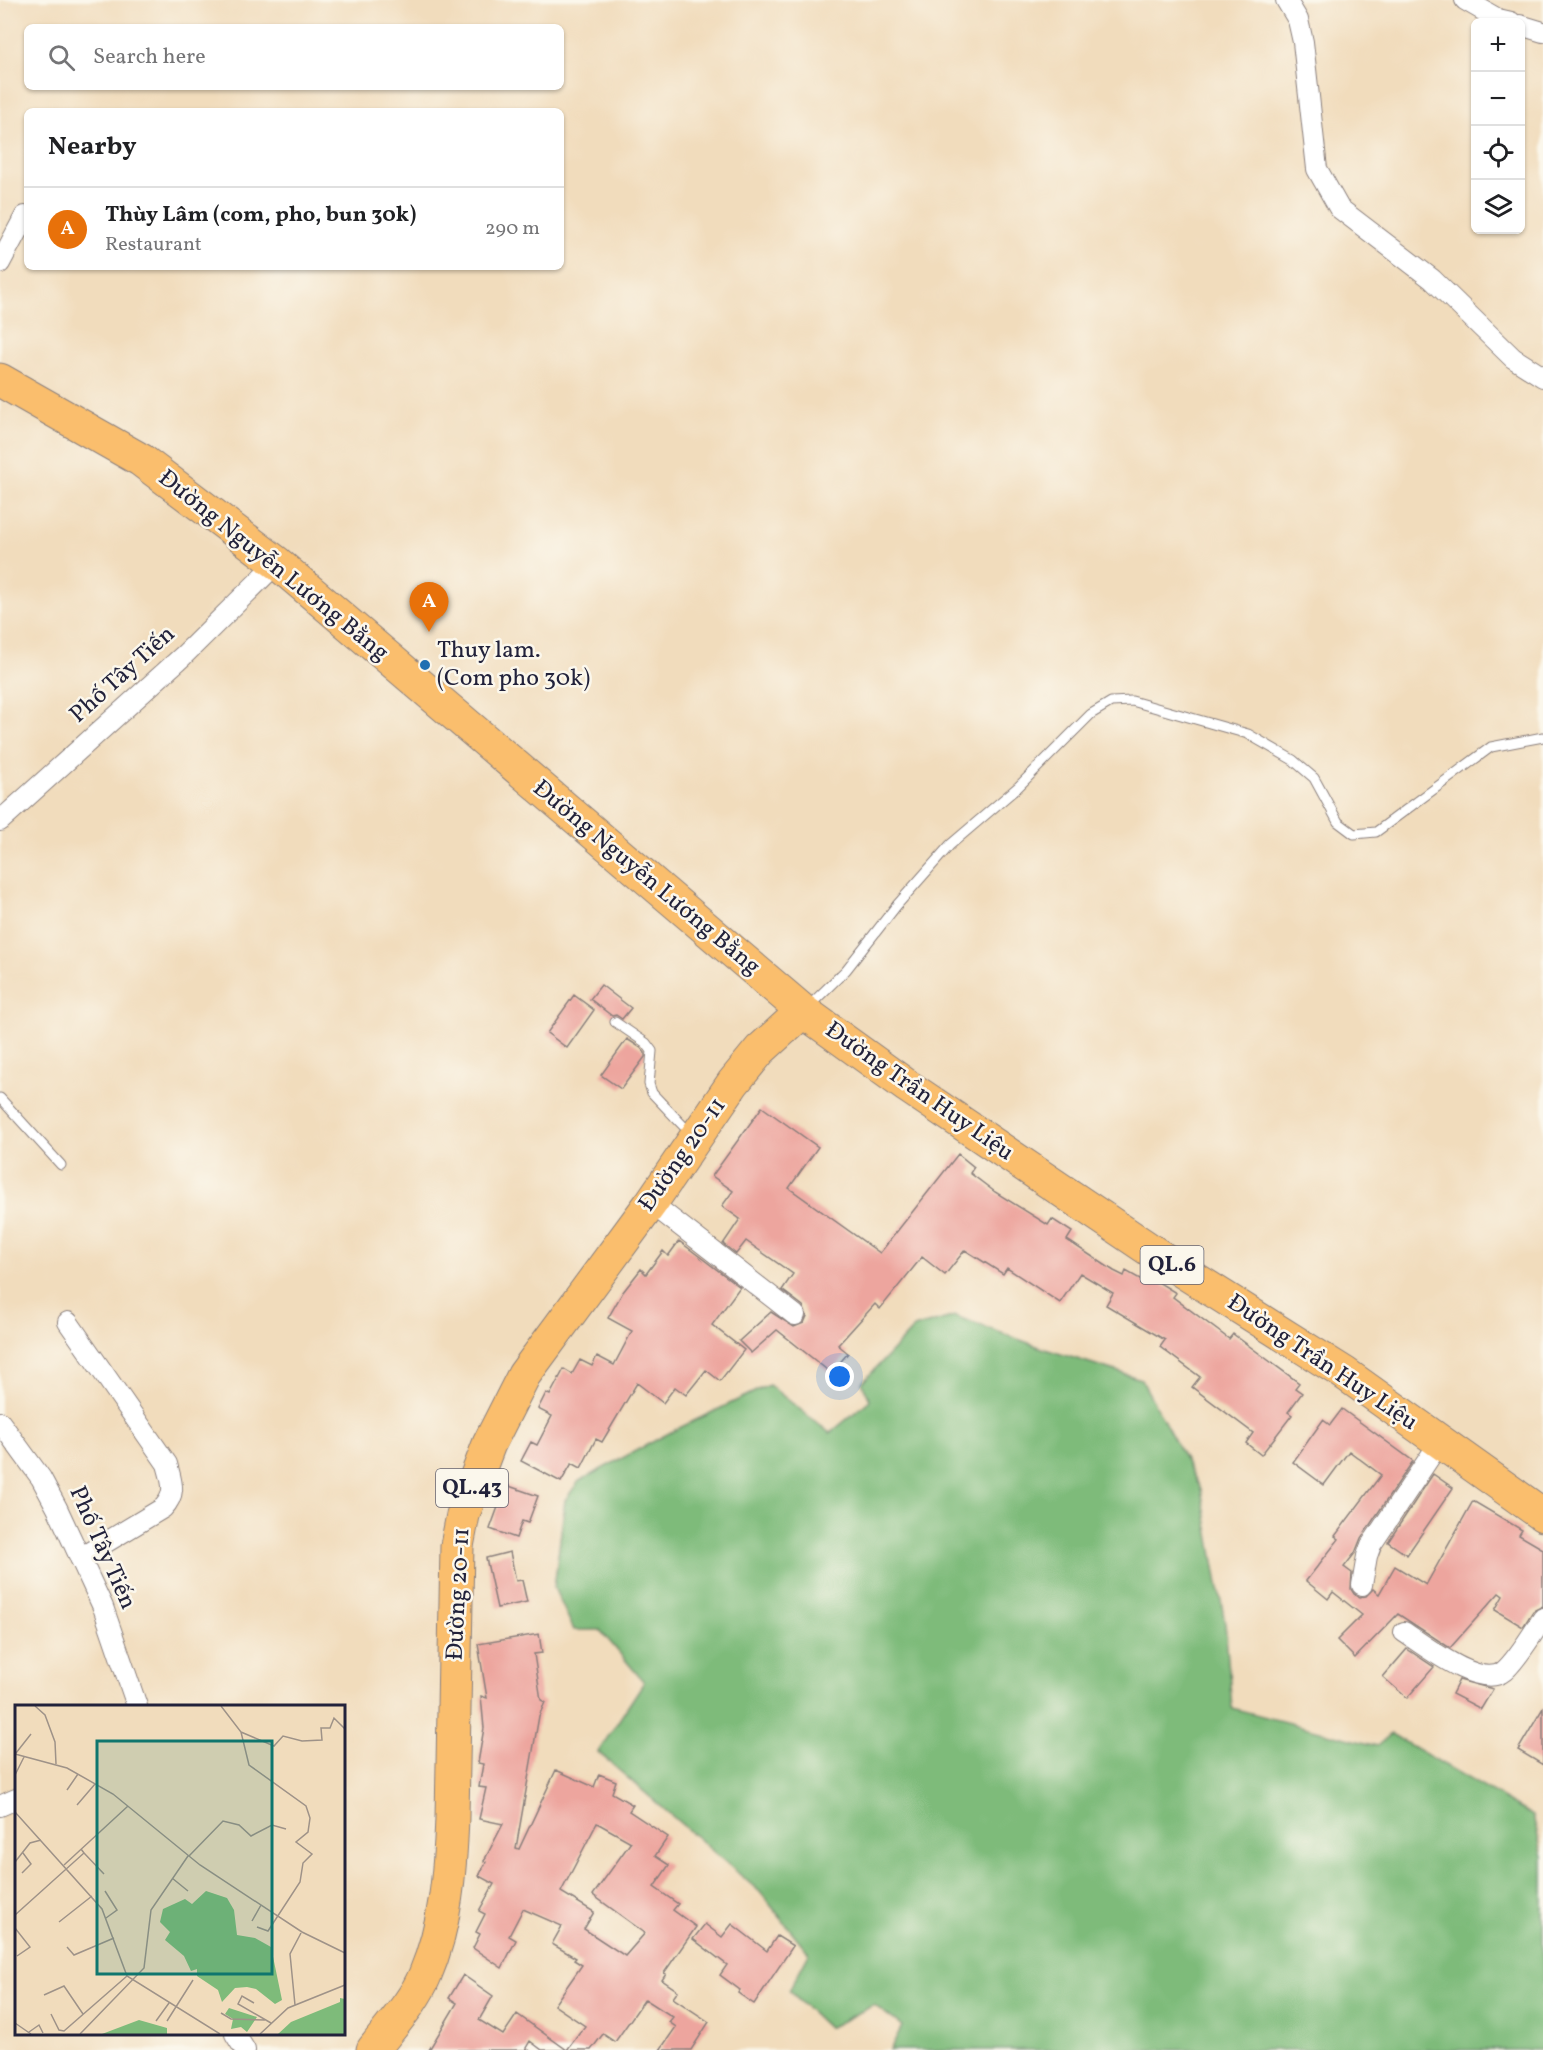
<!DOCTYPE html>
<meta charset="utf-8">
<style>
:root{--surface:#fff;--page:#f6f6f6;--text:#202124;--muted:#757577;--line:#e0e0e0;--accent:#0f766e}
body{margin:0;font-family:Vollkorn,serif;background:var(--page);color:var(--text)}
.controls{position:absolute;right:18px;top:18px;display:grid;overflow:hidden;border-radius:9px;box-shadow:0 2px 4px #0004}
.controls button{width:54px;height:54px;display:grid;place-items:center;padding:0;border:0;border-bottom:2px solid var(--line);background:var(--surface);color:var(--text);font:30px sans-serif}
.you{position:absolute;left:840px;top:1377px;width:21px;height:21px;margin:-15px;border:4px solid #fff;border-radius:50%;background:#1a73e8;box-shadow:0 0 0 9px #1a73e833}
.badge{display:grid;place-items:center;width:39px;height:39px;border-radius:50%;background:var(--accent);color:#fff;font-size:20px;font-weight:700}
.pin{position:absolute;translate:-50% -50px;filter:drop-shadow(0 2px 3px #0008)}
.pin::after{content:'';position:absolute;top:32px;width:21px;height:18px;background:inherit;clip-path:polygon(0 0,100% 0,50% 100%)}
.list{margin:0;padding:0;list-style:none}
h2{display:flex;justify-content:space-between;align-items:center;height:78px;margin:0;padding:0 24px;font-size:26px}
h2 small{font-size:20px;font-weight:400;color:var(--muted)}
.list li{display:grid;grid-template-columns:39px 1fr auto;gap:18px;align-items:center;box-sizing:border-box;height:84px;padding:0 24px;border-top:2px solid var(--line)}
.list b{display:block;font-size:22px;white-space:nowrap}
.list p{margin:0;font-size:20px;white-space:nowrap;color:var(--muted)}
.list em{font-size:20px;font-style:normal;color:var(--muted)}
.icon{flex:none;width:33px;height:33px;fill:none;stroke:currentColor;stroke-width:2;stroke-linecap:round;stroke-linejoin:round}
.map{position:relative;flex:none;width:1543px;height:2050px;overflow:hidden}
.search{position:absolute;background:var(--surface);box-shadow:0 2px 4px #0004;left:24px;top:24px;width:540px;height:66px;display:flex;align-items:center;gap:15px;box-sizing:border-box;padding:0 21px;border-radius:9px;color:var(--muted);font-size:22px}
.panel{position:absolute;background:var(--surface);box-shadow:0 2px 4px #0004;left:24px;top:108px;width:540px;height:162px;border-radius:9px}
.map>svg:first-child{display:block}
.forest{fill:#7ebb7a;stroke:#506e5a;stroke-width:1.5}
.building{fill:#eda59e;fill-rule:evenodd}
.lines{fill:none;stroke-linecap:round;stroke-linejoin:round}
.lane-casing{stroke:#8a7f7c;stroke-width:11}
.street-casing{stroke:#8a7f7c;stroke-width:22}
.highway-casing{stroke:#8a7f7c;stroke-width:35}
.lane{stroke:#fff;stroke-width:9}
.street{stroke:#fff;stroke-width:20}
.highway{stroke:#fabe6d;stroke-width:33}
.poi-dot{fill:#1f6fb2;stroke:#fbf7ec;stroke-width:2}
.labels{text-anchor:middle;dominant-baseline:central;stroke-width:5;stroke-linejoin:round;paint-order:stroke}
.shield{fill:#fbf7ec;stroke:#636270;stroke-width:1.5}
.shield-label{font-size:22px;font-weight:bold;fill:#22223b}
.street-label{font-size:24px;fill:#22223b;stroke:#fbf7ec}
.poi-label{font-size:24px;fill:#22223b;stroke:#fbf7ec;text-anchor:start}
.inset-road{fill:none;stroke:#9e9288;stroke-width:1.5}
.view{fill:#0f766e;fill-opacity:0.15;stroke:#0f766e;stroke-width:3}
.inset-edge{fill:none;stroke:#22223b;stroke-width:3}
</style>
<div class="map">
<svg width="1543" height="2050" viewBox="0 0 1543 2050">
<rect width="100%" height="100%" fill="#fbf7ec"/>
<filter id="ink" filterUnits="userSpaceOnUse"><feTurbulence type="fractalNoise" baseFrequency=".0167" numOctaves="2"/><feDisplacementMap in="SourceGraphic" scale="12" xChannelSelector="R" yChannelSelector="G"/><feConvolveMatrix kernelMatrix="1 2 1 2 8 2 1 2 1" color-interpolation-filters="sRGB"/></filter>
<filter id="wash" filterUnits="userSpaceOnUse"><feTurbulence type="fractalNoise" baseFrequency=".008" numOctaves="4" result="noise"/><feDisplacementMap in="SourceGraphic" scale="24" xChannelSelector="R" yChannelSelector="G"/><feGaussianBlur stdDeviation="1.35" result="paint"/><feColorMatrix in="noise" values="0 0 0 0 0 0 0 0 0 0 0 0 0 0 0 0 0 1.4 0 .05"/><feComposite in="paint" operator="in"/></filter>
<g filter="url(#wash)">
<rect width="100%" height="100%" fill="#f1dcbc"/>
<path class="forest" d="M955 1316 1045 1349 1141 1379 1201 1489 1225 1623 1232 1708 1377 1746 1391 1734 1533 1816 1543 1857V2050H890L902 2026 874 2005 828 2028 789 1991 809 1953 760 1892 598 1752 644 1682 600 1630H574L554 1588 565 1500 579 1481 673 1431 769 1385 830 1433 870 1400 862 1383 914 1328Z"/>
<g id="blocks">
<path class="building" d="M601 985 631 1008 622 1019 616 1015 612 1016 590 999Z
M574 995 594 1010 567 1048 547 1033Z
M627 1039 641 1048 645 1053V1057L621 1089 601 1075Z
M762 1107 818 1147 789 1188 880 1253 958 1154 974 1167 970 1173 995 1192 1048 1225 1052 1219 1072 1232 1067 1240 1114 1271 1124 1276 1126 1271 1147 1283 1150 1277 1176 1293 1173 1297 1229 1339 1233 1334 1299 1383 1295 1388 1302 1393 1288 1412 1292 1415 1261 1455 1246 1443 1253 1433 1192 1387 1200 1377 1160 1347 1165 1340 1106 1305 1113 1293 1080 1273 1060 1303 1007 1268 1003 1274 965 1250 945 1275 922 1257 880 1309 875 1304 838 1345 848 1353 831 1373 777 1330 751 1353 739 1341 771 1312 794 1327 804 1323 807 1316 803 1306 782 1290 793 1274 746 1241 736 1254 723 1244 740 1219 722 1206 733 1191 712 1176Z
M679 1241 740 1287 712 1325 744 1350 720 1381 706 1370 686 1395 675 1387 663 1403 637 1383 602 1442 596 1439 581 1468 572 1463 561 1482 521 1461 531 1442 537 1445 552 1416 538 1409 546 1393 550 1395 564 1369 572 1374 580 1360 592 1366 597 1356 614 1365 632 1331 608 1318 623 1292 641 1269 646 1274 663 1251 668 1256Z
M1342 1409 1413 1461 1361 1538 1355 1553 1344 1567 1352 1573 1351 1589 1354 1594 1359 1597 1366 1596 1373 1589 1379 1594 1395 1566 1426 1585 1473 1501 1522 1530 1519 1535 1543 1549V1606L1533 1611 1523 1627 1495 1610 1503 1596 1499 1593 1450 1648 1398 1614 1355 1658 1337 1640 1362 1615 1333 1592 1328 1599 1306 1581 1339 1539 1335 1536 1381 1475 1349 1451 1324 1485 1293 1462 1323 1420 1330 1425Z
M1433 1474 1453 1488 1407 1555 1388 1542Z
M506 1485 538 1496 528 1523 522 1521 516 1538 490 1529Z
M510 1552 516 1581 522 1580 527 1602 497 1608 486 1558Z
M539 1634 542 1653 534 1654 541 1700 545 1702 539 1716 516 1848 519 1849 556 1770 594 1787 599 1774 616 1781 612 1793 633 1805 629 1811 668 1837 655 1856 669 1865 654 1887 678 1904 673 1910 696 1927 664 1973 666 1974 662 1980 678 1991 673 1998 709 2022 691 2050H660L676 2027 669 2022 673 2017 645 1999 615 2042 603 2034 591 2050H542L530 2041 526 2048 529 2050H429L457 2003 449 1998 463 1975 493 1996 479 2020 503 2035 517 2014 567 2050 585 2026 554 2005 582 1965 574 1960 576 1958 552 1944 562 1926 523 1909 509 1936 516 1940 502 1968 473 1948 480 1934 476 1932 485 1914 479 1911 494 1884 479 1876 486 1862 484 1861 503 1824 479 1819 486 1788 479 1787 483 1764 478 1763 484 1728 481 1696 487 1698 478 1644ZM597 1823 631 1842 593 1895 645 1933 625 1956 584 1929 594 1912 561 1892Z
M1407 1649 1434 1667 1407 1698 1383 1677Z
M1459 1680 1493 1689 1481 1709 1452 1694Z
M1543 1708V1765L1518 1750Z
M705 1924 722 1937 732 1924 767 1951 777 1936 793 1946 754 2004 738 1993 740 1990 720 1975 727 1965 693 1939Z"/>
</g>
</g>
<g filter="url(#ink)">
<use href="#blocks" fill-opacity="0" stroke="#8a7f7c" stroke-width="1.5"/>
<g class="lines">
<defs>
<path id="lane" d="M807 1008 846 970 897 905 950 845 1018 787 1091 714 1111 702 1132 701 1248 734 1293 760 1314 778 1338 822 1354 834 1376 832 1491 747 1543 737
M615 1022 646 1043 652 1051 649 1084 652 1093 692 1135
M0 1098 61 1165"/>
<path id="street" d="M1286 0 1298 20 1303 42 1317 169 1339 208 1432 279 1513 358 1543 377
M1465 0 1498 19 1511 22
M1520 25 1543 32
M0 263 25 216
M0 821 183 656 277 563
M651 1203 795 1315
M68 1322 167 1464C172 1483 177 1493 163 1508L80 1558
M0 1422 41 1478 57 1508 103 1607 137 1706
M1362 1585 1367 1556 1371 1545 1440 1442
M1404 1632C1425 1646 1481 1690 1504 1671 1517 1660 1533 1633 1543 1618
M0 1806 16 1799
M235 2034 245 2050"/>
<path id="highway" d="M0 380 141 460 277 563 803 1011 907 1086 1168 1262 1344 1373 1543 1515
M373 2050C391 2026 414 2002 425 1975 446 1926 450 1870 452 1818L457 1546 463 1515 473 1486 489 1444 524 1375 651 1203 733 1083 760 1050 803 1011"/>
</defs>
<use href="#lane" class="lane-casing"/>
<use href="#street" class="street-casing"/>
<use href="#highway" class="highway-casing"/>
<use href="#lane" class="lane"/>
<use href="#street" class="street"/>
<use href="#highway" class="highway"/>
</g>
</g>
<circle class="poi-dot" cx="425" cy="665" r="6"/>
<g class="labels">
<g class="shield">
<rect x="1140.5" y="1246" width="63" height="38" rx="4.5"/>
<rect x="436" y="1469" width="72" height="38" rx="4.5"/>
</g>
<g class="shield-label">
<text x="1172" y="1265">QL.6</text>
<text x="472" y="1488">QL.43</text>
</g>
<g class="street-label">
<text transform="translate(273 566) rotate(39)">Đường Nguyễn Lương Bằng</text>
<text transform="translate(123 675) rotate(-42)">Phố Tây Tiến</text>
<text transform="translate(646 878) rotate(40)">Đường Nguyễn Lương Bằng</text>
<text transform="translate(919 1092) rotate(35)">Đường Trần Huy Liệu</text>
<text transform="translate(683 1155) rotate(-55)">Đường 20-11</text>
<text transform="translate(1322 1363) rotate(34)">Đường Trần Huy Liệu</text>
<text transform="translate(102 1548) rotate(66)">Phố Tây Tiến</text>
<text transform="translate(459 1594) rotate(-87)">Đường 20-11</text>
</g>
<g class="poi-label">
<text x="437" y="651">Thuy lam.<tspan x="437" dy="28">(Com pho 30k)</tspan></text>
</g>
</g>
<g transform="translate(15 1705)">
<rect width="330" height="330" fill="#f1dcbc"/>
<path d="M191 186 212 193 219 205 222 230 240 233 256 242 267 295 260 299 241 284 232 282 220 283 207 297 203 285 182 271V264L176 266 169 251 150 235 155 227 145 217 148 204 170 194 177 199ZM325 293 330 294V329H263L276 317 325 297ZM214 303 242 312 232 327 226 322 216 324 218 314 210 309ZM124 315 152 323V329H87Z" fill="#7ebb7a"/>
<path class="inset-road" d="M20 1 30 10 40 37 41 59M206 1 226 27 234 60 291 101 295 113 293 127 281 137 297 149 288 158 285 177 253 226 242 222M226 27 259 41 268 31 287 36 307 35 306 23H315L319 13 330 24M1 48 16 29M0 49 52 63 98 89 185 160 287 227 330 248M0 70 9 52M52 85 63 69M62 100 80 79M0 107 87 204 112 271 205 329M69 148 89 169M174 151 208 116 224 120 236 131 257 120 271 124M0 157 15 138 26 135M49 160 113 101M7 168 16 159 8 148M157 173 173 186M90 186 102 205 91 213M0 210 69 148 66 144M237 216 246 200M44 217 77 191M0 223 15 242 2 251M52 242 59 250 99 233M29 290 49 281 68 309M239 298 227 291 223 299 256 318M280 300 275 249 286 228M206 308 216 314 250 315M36 309 44 325 49 326 112 271M141 316 154 298M152 316 178 275M0 318 16 329M14 327 24 320 28 328M65 329 129 263 136 205 173 151M245 329 273 303 330 280"/>
<path class="view" d="M82 36H257V269H82Z"/>
<rect width="330" height="330" class="inset-edge"/>
</g>
</svg>
<div class="controls">
<button>+</button>
<button>−</button>
<button><svg class="icon" aria-label="locate" viewBox="0 0 24 24"><circle cx="12" cy="12" r="6"/><path d="M12 2v4M12 18v4M2 12h4M18 12h4"/></svg></button>
<button><svg class="icon" aria-label="layers" viewBox="0 0 24 24"><path d="M12 4l9 5-9 5-9-5zM3 14l9 5 9-5"/></svg></button>
</div>
<div class="you"></div>
<div class="pin badge" style="left:429px;top:632px;background:#e8710a">A</div>
<div class="search"><svg class="icon" aria-label="search" viewBox="0 0 24 24"><circle cx="10" cy="10" r="6"/><path d="M15 15l6 6"/></svg>Search here</div>
<section class="panel">
<h2>Nearby<small></small></h2>
<ul class="list">
<li><span class="badge" style="background:#e8710a">A</span><div><b>Thùy Lâm (com, pho, bun 30k)</b><p>Restaurant</p></div><em>290 m</em></li>
</ul>
</section>
</div>
